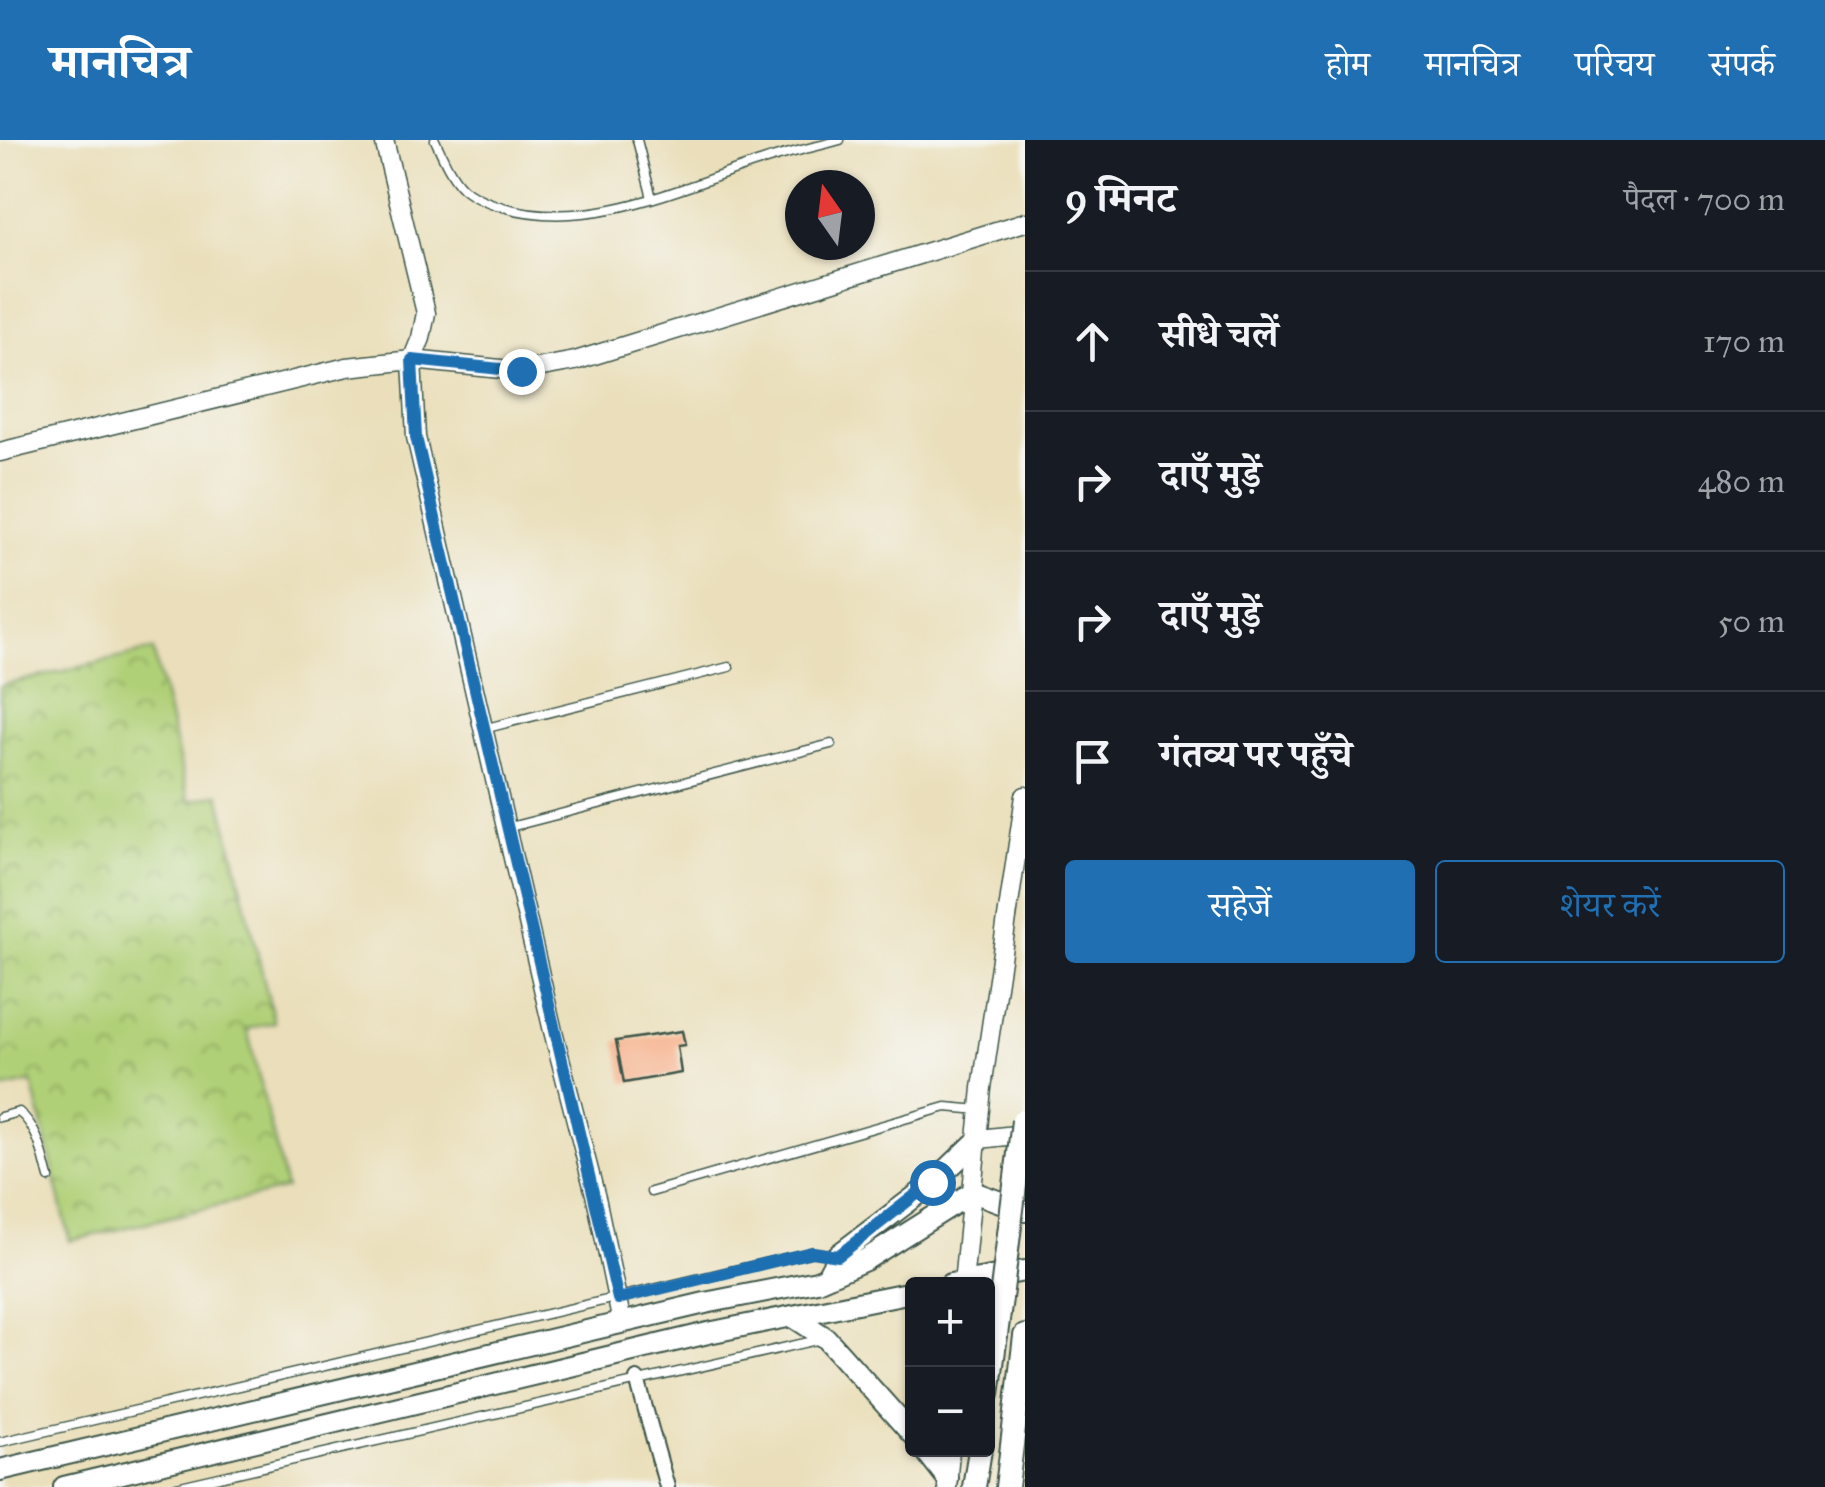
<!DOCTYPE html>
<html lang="hi">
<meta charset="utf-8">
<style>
:root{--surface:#171b24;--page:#242831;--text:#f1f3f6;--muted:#9ea1a6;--line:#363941;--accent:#1f6fb2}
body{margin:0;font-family:"IM FELL Great Primer","Noto Serif Devanagari",serif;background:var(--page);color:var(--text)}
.controls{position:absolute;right:30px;bottom:30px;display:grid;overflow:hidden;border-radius:10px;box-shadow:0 2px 8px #0004}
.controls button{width:90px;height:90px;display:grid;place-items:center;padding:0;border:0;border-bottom:2px solid var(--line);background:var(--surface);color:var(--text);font:50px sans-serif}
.compass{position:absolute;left:785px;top:30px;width:90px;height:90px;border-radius:50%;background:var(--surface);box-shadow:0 2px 8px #0004;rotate:346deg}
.stop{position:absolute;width:30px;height:30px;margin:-22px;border:8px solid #1f6fb2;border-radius:50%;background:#fff}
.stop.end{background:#1f6fb2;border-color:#fff;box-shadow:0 2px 10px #0008}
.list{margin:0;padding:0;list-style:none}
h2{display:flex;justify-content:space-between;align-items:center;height:130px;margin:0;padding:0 40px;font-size:42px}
h2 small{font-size:32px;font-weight:400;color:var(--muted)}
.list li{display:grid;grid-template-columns:65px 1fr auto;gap:30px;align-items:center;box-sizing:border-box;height:140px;padding:0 40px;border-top:2px solid var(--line)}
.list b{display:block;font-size:38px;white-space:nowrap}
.list em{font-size:32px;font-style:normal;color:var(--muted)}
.actions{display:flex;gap:20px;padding:30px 40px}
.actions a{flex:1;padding:22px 0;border:2px solid var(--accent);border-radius:10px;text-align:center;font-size:35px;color:var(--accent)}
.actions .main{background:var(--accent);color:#fff}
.icon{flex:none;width:55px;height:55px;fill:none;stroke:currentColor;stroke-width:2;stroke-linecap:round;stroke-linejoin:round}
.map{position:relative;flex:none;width:1025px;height:1347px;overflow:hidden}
header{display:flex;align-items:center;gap:60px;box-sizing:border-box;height:140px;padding:0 50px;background:var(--accent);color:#fff}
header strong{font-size:48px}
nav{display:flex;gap:55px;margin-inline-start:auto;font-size:35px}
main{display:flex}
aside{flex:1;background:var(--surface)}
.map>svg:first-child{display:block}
.park{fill:url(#park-crowns);stroke:#688656;stroke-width:2.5}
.building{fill:#f7a97f}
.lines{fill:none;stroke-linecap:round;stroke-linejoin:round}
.service-casing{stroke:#3d5548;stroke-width:11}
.minor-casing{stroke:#3d5548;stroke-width:18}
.tertiary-casing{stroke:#3d5548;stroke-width:21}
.secondary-casing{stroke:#3d5548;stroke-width:24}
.trunk-casing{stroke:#3d5548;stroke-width:26}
.service{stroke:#fff;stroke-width:8}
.minor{stroke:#fff;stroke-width:14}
.tertiary{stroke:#fff;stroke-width:18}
.secondary{stroke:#fff;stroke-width:20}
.trunk{stroke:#fff;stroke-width:22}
.trunk-bridge-casing{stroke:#3d5548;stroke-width:26;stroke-linecap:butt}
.trunk-bridge{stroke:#fff;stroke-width:22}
.route{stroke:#1f6fb2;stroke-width:12}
</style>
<header>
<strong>मानचित्र</strong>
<nav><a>होम</a><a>मानचित्र</a><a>परिचय</a><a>संपर्क</a></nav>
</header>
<main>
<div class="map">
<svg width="1025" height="1347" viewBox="0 0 1025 1347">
<defs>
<pattern id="park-crowns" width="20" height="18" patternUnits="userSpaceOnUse" patternTransform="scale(2.5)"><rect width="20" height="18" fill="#b0d077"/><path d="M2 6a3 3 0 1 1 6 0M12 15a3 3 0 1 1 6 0" fill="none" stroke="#8faa62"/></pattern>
</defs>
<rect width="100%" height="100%" fill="#f6f6f2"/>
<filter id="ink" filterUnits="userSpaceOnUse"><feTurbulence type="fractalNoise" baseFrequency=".01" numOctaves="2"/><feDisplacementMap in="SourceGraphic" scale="20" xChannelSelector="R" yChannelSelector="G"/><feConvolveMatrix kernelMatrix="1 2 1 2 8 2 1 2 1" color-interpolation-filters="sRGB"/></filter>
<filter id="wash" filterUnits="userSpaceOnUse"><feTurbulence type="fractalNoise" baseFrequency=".0048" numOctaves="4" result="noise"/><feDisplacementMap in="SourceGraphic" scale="40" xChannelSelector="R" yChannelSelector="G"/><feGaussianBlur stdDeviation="2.25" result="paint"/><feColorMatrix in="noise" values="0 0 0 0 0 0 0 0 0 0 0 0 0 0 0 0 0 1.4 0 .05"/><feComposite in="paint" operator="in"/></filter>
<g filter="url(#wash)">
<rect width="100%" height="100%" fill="#eadfba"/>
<path class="park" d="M153 510 189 661 219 654 274 882 247 889 286 1049 70 1101 32 942 2 949 0 939V546Z"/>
<g id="blocks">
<path class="building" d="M682 891 685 905 677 906 681 933 624 943 616 901Z"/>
</g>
</g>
<g filter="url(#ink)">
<use href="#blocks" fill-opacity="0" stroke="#3d5548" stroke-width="2.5"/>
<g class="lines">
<defs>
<path id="service" d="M435 0C442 15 450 35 462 47 473 57 489 63 503 67 591 93 683 46 766 20 790 12 815 7 840 0
M637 0 652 58
M483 589 729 527
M506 688 831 604
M0 977 19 972C38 987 43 1016 49 1038
M651 1052 946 967 980 970
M0 1302 812 1112 834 1115
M176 1347 822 1199"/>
<path id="minor" d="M637 1239 667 1347"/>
<path id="tertiary" d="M384 0 426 173 421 198 412 220 416 297 552 887 597 1062 622 1183
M0 312 347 227 412 220 521 231 575 221 1025 82
M979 999 1025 994
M963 1144 982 948 1025 656
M947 1347 950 1310"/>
<path id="secondary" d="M827 1136 838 1115 933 1043 979 999
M950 1144 1025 1131
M792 1176 826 1198 912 1294
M925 1310 947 1338
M0 1330 705 1163 817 1141 865 1120 973 1052 1025 1071
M64 1347 708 1193 912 1152"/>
<path id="trunk" d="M988 1254 1001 1158
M974 1347 980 1310
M1007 1347 1025 1196"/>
</defs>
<use href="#service" class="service-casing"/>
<use href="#minor" class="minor-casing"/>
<use href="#tertiary" class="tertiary-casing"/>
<use href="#secondary" class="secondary-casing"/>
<use href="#trunk" class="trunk-casing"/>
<use href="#service" class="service"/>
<use href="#minor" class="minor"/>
<use href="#tertiary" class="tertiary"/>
<use href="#secondary" class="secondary"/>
<use href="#trunk" class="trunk"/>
<defs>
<path id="trunk-bridge" d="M1001 1158 1023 981"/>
</defs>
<use href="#trunk-bridge" class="trunk-bridge-casing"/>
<use href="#trunk-bridge" class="trunk-bridge"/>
</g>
</g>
<g class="lines" filter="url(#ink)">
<path class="route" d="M521 231 412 220 416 297 618 1159 812 1112 838 1116 932 1042"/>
</g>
</svg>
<div class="controls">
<button>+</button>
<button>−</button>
</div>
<svg class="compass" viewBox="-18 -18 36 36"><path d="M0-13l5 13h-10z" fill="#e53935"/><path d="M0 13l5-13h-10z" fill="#9ea1a6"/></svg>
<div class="stop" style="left:932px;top:1042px"></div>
<div class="stop end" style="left:521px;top:231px"></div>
</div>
<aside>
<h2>9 मिनट<small>पैदल · 700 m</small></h2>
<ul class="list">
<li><svg class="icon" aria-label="ahead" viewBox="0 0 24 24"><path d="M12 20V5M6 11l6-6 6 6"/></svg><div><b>सीधे चलें</b></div><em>170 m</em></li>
<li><svg class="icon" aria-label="right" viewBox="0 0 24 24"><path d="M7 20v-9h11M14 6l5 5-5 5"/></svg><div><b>दाएँ मुड़ें</b></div><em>480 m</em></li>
<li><svg class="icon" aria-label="right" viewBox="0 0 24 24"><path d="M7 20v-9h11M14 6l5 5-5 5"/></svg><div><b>दाएँ मुड़ें</b></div><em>50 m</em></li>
<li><svg class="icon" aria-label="arrive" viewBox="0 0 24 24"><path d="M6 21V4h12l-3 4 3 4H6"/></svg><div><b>गंतव्य पर पहुँचे</b></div></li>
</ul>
<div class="actions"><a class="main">सहेजें</a><a>शेयर करें</a></div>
</aside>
</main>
